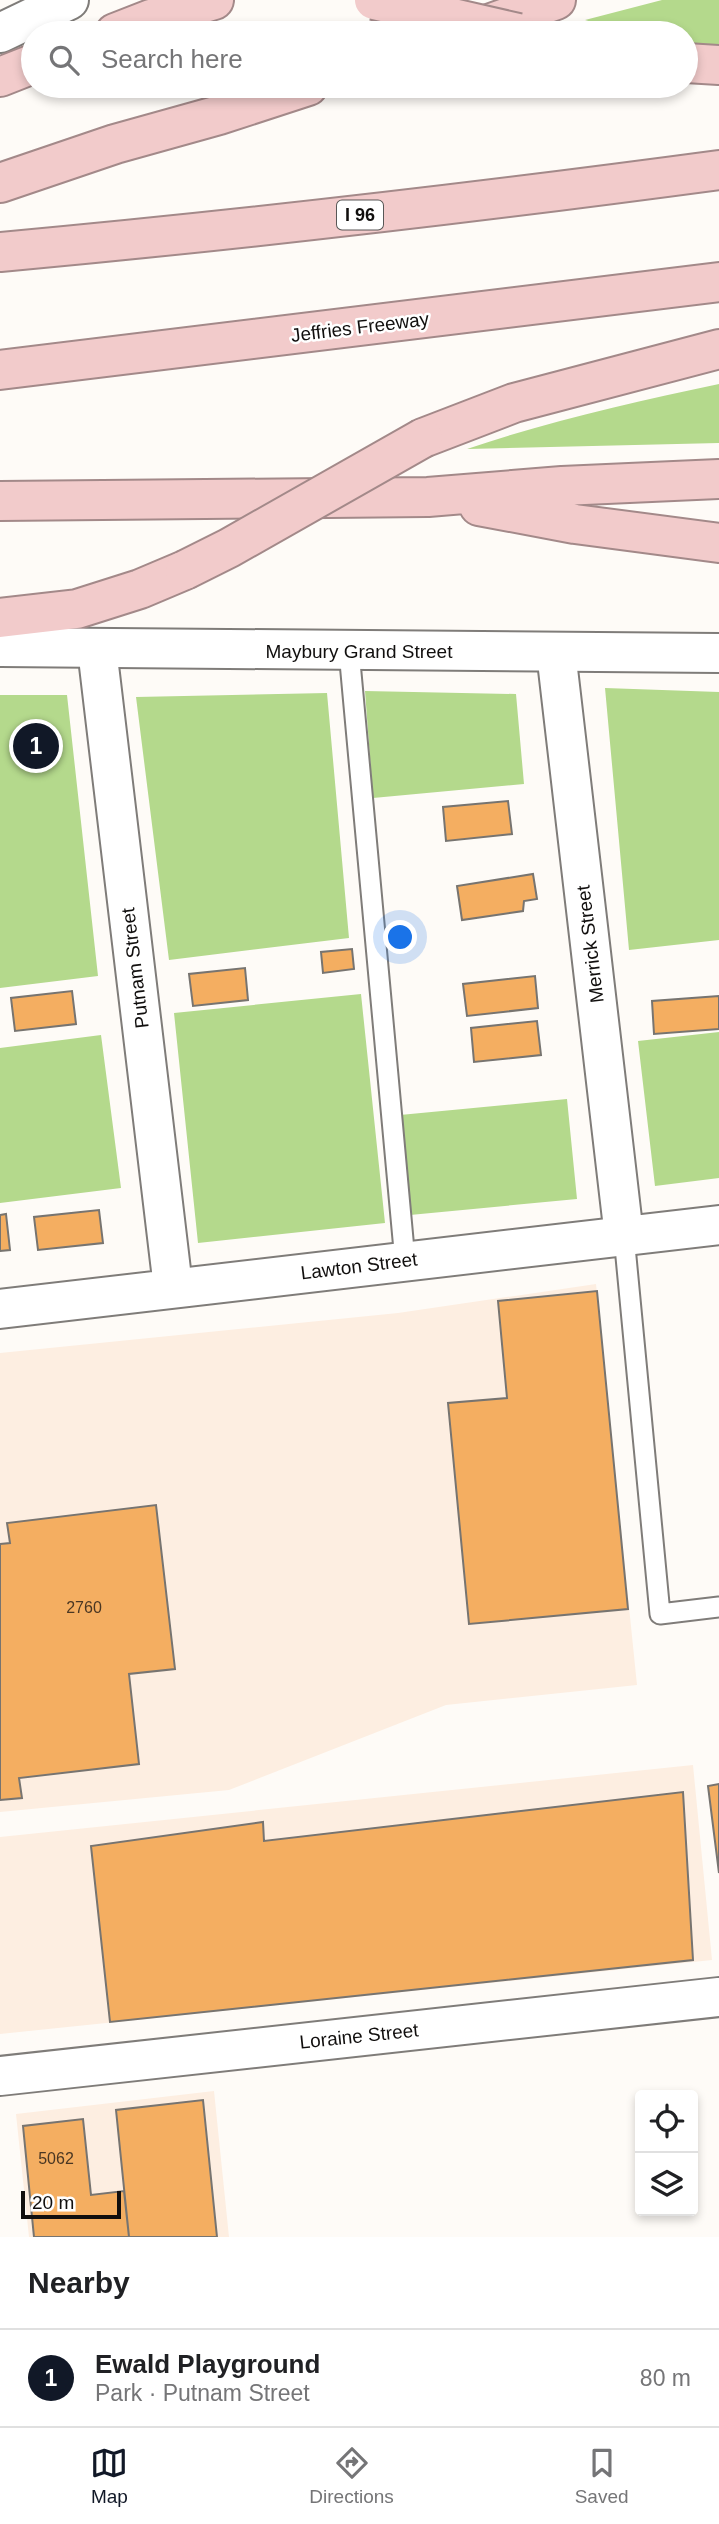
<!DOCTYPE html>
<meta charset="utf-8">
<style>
:root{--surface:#fff;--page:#f2f2f2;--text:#202124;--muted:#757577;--line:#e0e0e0;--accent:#111827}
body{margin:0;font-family:Arial,sans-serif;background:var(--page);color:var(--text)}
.controls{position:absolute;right:21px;bottom:21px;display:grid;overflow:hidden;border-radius:7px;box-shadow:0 4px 10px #0003}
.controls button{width:63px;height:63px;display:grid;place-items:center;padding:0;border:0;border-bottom:2px solid var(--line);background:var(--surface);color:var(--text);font:35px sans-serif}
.scale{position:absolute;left:21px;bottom:18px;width:100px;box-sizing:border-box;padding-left:7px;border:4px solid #110f0e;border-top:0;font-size:19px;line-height:24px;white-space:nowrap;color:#110f0e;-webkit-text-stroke:5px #fff;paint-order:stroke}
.you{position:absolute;left:401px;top:938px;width:24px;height:24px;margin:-18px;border:5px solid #fff;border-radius:50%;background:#1a73e8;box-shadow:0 0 0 10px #1a73e833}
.badge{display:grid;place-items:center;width:46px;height:46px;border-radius:50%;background:var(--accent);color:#fff;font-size:23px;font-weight:700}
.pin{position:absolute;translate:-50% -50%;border:4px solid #fff;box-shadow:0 2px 7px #0006}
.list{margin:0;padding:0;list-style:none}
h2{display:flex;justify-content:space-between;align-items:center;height:91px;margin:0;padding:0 28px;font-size:30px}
h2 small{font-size:23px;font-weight:400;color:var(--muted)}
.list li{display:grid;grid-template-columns:46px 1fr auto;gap:21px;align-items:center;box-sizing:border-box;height:98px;padding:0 28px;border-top:2px solid var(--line)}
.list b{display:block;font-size:26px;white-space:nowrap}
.list p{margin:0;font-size:23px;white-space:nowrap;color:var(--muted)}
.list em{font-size:23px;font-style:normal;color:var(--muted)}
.icon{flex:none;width:38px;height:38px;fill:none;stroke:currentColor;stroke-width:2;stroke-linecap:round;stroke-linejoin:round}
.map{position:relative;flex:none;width:719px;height:2237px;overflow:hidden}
.search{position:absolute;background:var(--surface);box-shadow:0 4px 10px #0003;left:21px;right:21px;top:21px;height:77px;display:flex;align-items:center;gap:18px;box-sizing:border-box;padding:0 24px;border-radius:38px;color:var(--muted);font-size:26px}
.sheet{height:189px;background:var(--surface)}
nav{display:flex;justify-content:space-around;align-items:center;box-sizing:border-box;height:98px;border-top:2px solid var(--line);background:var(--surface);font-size:19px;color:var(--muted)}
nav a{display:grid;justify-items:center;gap:4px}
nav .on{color:var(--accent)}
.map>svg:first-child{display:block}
.industrial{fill:#fdeee1}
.green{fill:#b4d98c}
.building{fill:#f4ae61;stroke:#777470;stroke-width:2}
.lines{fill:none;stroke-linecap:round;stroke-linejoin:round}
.lane-casing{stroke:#7f7c79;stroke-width:23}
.street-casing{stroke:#7f7c79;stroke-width:42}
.secondary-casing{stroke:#7f7c79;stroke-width:42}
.highway-casing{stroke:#a38989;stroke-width:42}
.lane{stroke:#fff;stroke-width:19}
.street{stroke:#fff;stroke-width:38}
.secondary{stroke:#fff;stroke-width:38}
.highway{stroke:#f2cbcb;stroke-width:38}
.highway-bridge-casing{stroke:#a38989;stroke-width:42;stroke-linecap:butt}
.highway-bridge{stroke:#f2cbcb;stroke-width:38}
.labels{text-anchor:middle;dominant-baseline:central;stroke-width:5;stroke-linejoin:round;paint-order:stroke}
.number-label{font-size:16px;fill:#4a3723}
.shield{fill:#fff;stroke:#585756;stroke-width:2}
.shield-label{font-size:18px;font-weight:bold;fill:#110f0e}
.street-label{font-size:19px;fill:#110f0e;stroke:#fff}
</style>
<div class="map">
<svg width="719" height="2237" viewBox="0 0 719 2237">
<rect width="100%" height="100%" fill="#fefbf7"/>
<path class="industrial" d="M596 1284 637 1685 446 1705 229 1790 0 1812V1353L398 1313Z
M693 1765 712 1960 0 2034V1837Z
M214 2091 229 2237H29L16 2114Z"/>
<path class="green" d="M662 0H719V48L686 44V33H629L585 20Z
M719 384V443L467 449C550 421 633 402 719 384Z
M605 688 719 692V940L629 950Z
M365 691 516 694 524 784 373 798Z
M327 693 349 938 169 960 136 697Z
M0 695H67L98 976 0 988Z
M361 994 385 1223 198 1243 174 1013Z
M719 1032V1178L655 1186 638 1041Z
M101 1035 121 1188 0 1203V1048Z
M567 1099 577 1199 410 1215 400 1115Z"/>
<path class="building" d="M508 801 512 834 446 841 443 807Z
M533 874 537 899 524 901 523 911 462 920 457 886Z
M352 949 354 969 323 973 321 952Z
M245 968 248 1000 193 1006 189 974Z
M535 976 538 1008 467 1016 463 984Z
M72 991 76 1024 15 1031 11 998Z
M719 996V1029L654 1034 652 1001Z
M537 1021 541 1055 474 1062 471 1028Z
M99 1210 103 1243 38 1250 34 1217Z
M6 1214 10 1250 0 1251V1215Z
M597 1291 628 1609 469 1624 448 1403 507 1398 498 1301Z
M156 1505 175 1669 129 1674 139 1764 19 1778 22 1798 0 1800V1544L10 1543 7 1523Z
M719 1784V1873L708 1786Z
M683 1792 693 1960 110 2022 91 1846 263 1822 264 1841Z
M203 2100 217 2237H129L116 2110Z
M83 2119 91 2195 124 2191 129 2237H34L23 2126Z"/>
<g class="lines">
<defs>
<path id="lane" d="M349 651 405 1261
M624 1236 660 1614 719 1607"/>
<path id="street" d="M0 33 69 0
M97 649 173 1287
M556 652 624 1236
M0 1309 719 1225
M0 2076 719 1997"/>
<path id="secondary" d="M0 647 719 653"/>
<path id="highway" d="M469 31 556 0
M115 33 151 19 214 0
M686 63 719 65
M0 77 33 64
M0 183 115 144 219 115 308 86
M0 252C240 230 480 202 719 170
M0 370 719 282
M423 438 514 403 719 349
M0 501 428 497 562 486 719 479
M479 506 575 524 719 543
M0 618 77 609 140 589 185 570"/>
</defs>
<use href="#lane" class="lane-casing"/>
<use href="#street" class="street-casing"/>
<use href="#secondary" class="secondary-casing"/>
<use href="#highway" class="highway-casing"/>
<use href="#lane" class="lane"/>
<use href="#street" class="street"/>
<use href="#secondary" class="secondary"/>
<use href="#highway" class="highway"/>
<defs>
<path id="highway-bridge" d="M374 0 518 33
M185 570 229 548 423 438"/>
</defs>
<use href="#highway-bridge" class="highway-bridge-casing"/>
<use href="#highway-bridge" class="highway-bridge"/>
</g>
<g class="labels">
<g class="number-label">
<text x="84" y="1607">2760</text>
<text x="56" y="2158">5062</text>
</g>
<rect class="shield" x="337" y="200.5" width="46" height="29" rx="5"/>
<g class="shield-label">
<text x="360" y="215">I 96</text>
</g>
<g class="street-label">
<text transform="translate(360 327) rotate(-7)">Jeffries Freeway</text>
<text x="359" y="651">Maybury Grand Street</text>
<text transform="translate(590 944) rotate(-97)">Merrick Street</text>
<text transform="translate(135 968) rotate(-97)">Putnam Street</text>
<text transform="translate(359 1266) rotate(-7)">Lawton Street</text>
<text transform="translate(359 2036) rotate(-6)">Loraine Street</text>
</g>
</g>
</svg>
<div class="controls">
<button><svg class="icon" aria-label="locate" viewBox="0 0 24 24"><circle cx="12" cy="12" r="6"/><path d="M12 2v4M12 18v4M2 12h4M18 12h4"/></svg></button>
<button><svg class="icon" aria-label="layers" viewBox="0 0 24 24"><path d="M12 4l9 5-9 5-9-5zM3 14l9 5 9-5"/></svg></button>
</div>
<div class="scale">20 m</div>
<div class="you"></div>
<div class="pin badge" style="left:36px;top:746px">1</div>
<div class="search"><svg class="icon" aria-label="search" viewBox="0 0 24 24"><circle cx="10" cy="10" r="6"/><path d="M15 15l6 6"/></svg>Search here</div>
</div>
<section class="sheet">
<h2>Nearby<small></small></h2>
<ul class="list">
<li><span class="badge">1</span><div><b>Ewald Playground</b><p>Park · Putnam Street</p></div><em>80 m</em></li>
</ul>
</section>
<nav>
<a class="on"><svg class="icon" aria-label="map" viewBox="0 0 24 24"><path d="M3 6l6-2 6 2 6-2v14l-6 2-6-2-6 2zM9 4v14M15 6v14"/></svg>Map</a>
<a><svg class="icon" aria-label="directions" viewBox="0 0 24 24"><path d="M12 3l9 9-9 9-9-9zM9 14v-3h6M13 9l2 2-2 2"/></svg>Directions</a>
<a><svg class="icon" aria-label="saved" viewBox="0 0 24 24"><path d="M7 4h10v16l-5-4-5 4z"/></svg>Saved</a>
</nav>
